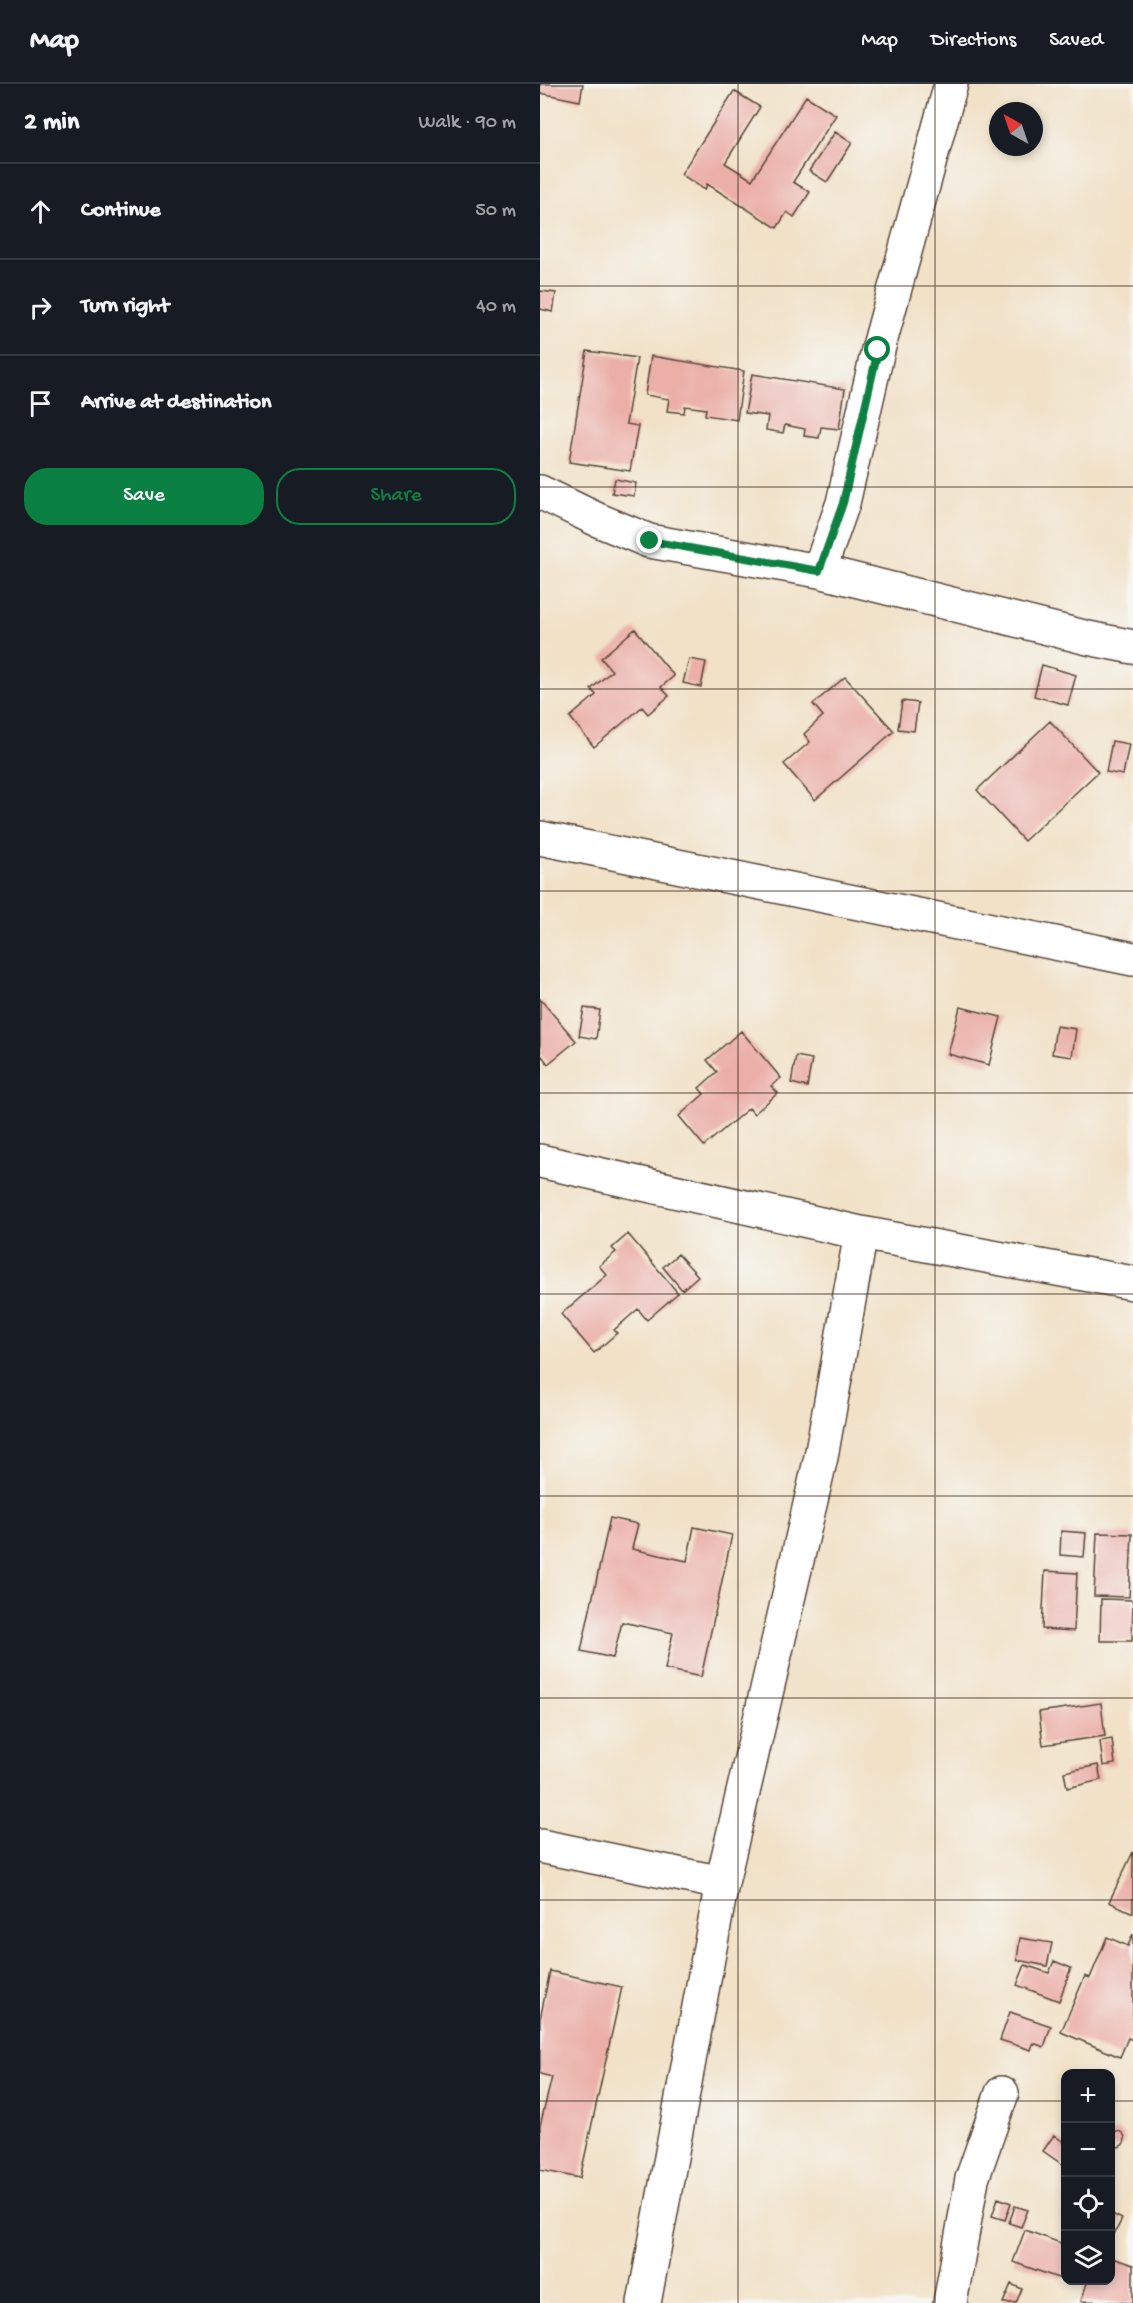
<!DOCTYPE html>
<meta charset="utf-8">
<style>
:root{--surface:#171b24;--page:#242831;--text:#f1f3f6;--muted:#9ea1a6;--line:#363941;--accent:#0b8043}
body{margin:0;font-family:"Gochi Hand",sans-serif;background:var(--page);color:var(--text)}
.controls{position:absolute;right:18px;bottom:18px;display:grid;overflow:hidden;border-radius:12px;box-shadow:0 3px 9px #0003}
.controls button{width:54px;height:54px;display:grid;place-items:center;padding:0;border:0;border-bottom:2px solid var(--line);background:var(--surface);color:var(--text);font:30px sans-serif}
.compass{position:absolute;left:449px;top:18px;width:54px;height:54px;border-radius:50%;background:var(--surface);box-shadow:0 3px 9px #0003;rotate:320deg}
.stop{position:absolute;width:18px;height:18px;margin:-14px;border:4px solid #0b8043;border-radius:50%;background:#fff}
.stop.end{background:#0b8043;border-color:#fff;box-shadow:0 2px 6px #0008}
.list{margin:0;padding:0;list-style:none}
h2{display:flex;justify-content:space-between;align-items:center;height:78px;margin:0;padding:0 24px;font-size:26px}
h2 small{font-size:20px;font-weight:400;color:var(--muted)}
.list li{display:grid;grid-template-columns:39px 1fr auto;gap:18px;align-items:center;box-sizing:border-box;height:96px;padding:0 24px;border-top:2px solid var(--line)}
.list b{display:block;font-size:22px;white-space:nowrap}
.list em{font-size:20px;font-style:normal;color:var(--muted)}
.actions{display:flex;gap:12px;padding:18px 24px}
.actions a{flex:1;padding:14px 0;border:2px solid var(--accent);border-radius:24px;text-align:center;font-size:21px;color:var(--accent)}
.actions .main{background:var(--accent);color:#fff}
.icon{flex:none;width:33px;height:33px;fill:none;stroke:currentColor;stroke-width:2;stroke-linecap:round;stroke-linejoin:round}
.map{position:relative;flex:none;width:593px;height:2219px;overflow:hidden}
header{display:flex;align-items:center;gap:36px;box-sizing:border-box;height:84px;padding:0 30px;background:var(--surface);border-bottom:2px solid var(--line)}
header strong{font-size:28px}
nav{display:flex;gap:33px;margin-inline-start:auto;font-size:21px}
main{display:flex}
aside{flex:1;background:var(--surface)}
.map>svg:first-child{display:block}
.building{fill:#ebafa8}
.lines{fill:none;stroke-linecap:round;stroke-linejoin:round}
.street-casing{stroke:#564537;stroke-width:36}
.street{stroke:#fff;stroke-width:33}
.route{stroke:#0b8043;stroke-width:8}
.grid{fill:none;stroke:#3b2a1e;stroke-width:1.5;stroke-opacity:0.55}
</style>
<header>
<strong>Map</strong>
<nav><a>Map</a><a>Directions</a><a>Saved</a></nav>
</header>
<main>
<aside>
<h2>2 min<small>Walk · 90 m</small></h2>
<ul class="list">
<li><svg class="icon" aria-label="ahead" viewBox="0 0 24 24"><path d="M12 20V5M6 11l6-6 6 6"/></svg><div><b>Continue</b></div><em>50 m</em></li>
<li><svg class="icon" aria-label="right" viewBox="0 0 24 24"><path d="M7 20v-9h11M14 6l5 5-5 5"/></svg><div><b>Turn right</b></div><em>40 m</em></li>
<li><svg class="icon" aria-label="arrive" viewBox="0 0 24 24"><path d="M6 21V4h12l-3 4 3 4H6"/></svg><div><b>Arrive at destination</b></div></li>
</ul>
<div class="actions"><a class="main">Save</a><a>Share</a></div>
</aside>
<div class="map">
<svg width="593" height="2219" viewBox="0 0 593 2219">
<rect width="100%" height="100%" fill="#f6f6f2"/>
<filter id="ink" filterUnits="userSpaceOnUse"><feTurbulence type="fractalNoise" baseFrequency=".0167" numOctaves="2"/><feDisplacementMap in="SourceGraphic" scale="12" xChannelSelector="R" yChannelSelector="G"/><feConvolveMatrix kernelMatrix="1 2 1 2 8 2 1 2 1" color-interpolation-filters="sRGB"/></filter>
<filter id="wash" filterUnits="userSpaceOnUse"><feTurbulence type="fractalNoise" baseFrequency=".008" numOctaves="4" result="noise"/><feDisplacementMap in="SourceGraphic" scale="24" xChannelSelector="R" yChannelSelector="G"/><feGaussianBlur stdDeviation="1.35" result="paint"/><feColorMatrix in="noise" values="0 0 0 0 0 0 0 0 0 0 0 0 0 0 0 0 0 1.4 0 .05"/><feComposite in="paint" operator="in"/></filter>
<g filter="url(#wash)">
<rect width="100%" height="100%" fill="#f1e1c7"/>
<g id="blocks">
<path class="building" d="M0 0H43L40 17 0 9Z
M194 7 220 23 185 79 212 96 266 12 296 31 253 98 270 108 254 133 247 128 237 144 167 100 165 106 141 90Z
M295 48 312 59 287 98 269 87Z
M0 207 16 209 13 228 0 225Z
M47 267 97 274 86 340 98 342 90 387 29 378Z
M111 272 204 287 197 336 165 331 166 325 145 322 144 329 127 327 129 315 105 311Z
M212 290 305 305 299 345 281 343 279 354 264 352 265 345 245 341 243 349 226 346 228 332 205 329Z
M75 395 96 399 94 412 72 409Z
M95 545 134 592 121 603 129 612 108 630 102 623 54 663 30 633 56 611 51 605 72 587 61 574Z
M149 575 166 578 161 603 143 599Z
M502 581 536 591 528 621 494 612Z
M305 593 354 647 275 716 244 680 270 658 264 650 283 632 273 620Z
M362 617 378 619 374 647 358 645Z
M510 637 558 688 484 757 437 706Z
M572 657 589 660 583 691 566 688Z
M0 915 36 957 8 980 2 972 0 973Z
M420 923 461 933 449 981 408 970Z
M44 924 60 926 56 955 39 952Z
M516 942 536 945 532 973 512 970Z
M201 947 241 994 231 1002 238 1009 214 1030 209 1024 164 1062 139 1032 164 1010 159 1004 177 988 167 976Z
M256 972 272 975 267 1003 251 999Z
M88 1150 138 1209 107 1236 98 1225 74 1246 77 1249 54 1269 21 1230 67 1191 59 1182 76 1168 72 1164Z
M138 1170 158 1192 142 1206 123 1183Z
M70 1434 98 1440 92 1465 147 1477 154 1443 192 1451 161 1593 125 1585 133 1549 82 1538 73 1574 41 1567Z
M521 1447 546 1449 544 1473 520 1471Z
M557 1449 592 1450 589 1513 554 1512Z
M505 1487 537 1489 534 1547 502 1545Z
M561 1515 593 1516 592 1557H560Z
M561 1619 565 1652 503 1661 499 1628Z
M572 1655 575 1680 563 1682 560 1657Z
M558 1681 561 1696 527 1704 524 1688Z
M593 1768V1829L569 1818Z
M593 1850V1956L588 1954 580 1973 521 1948 545 1892 550 1894 567 1853 588 1862Z
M480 1854 512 1859 507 1882 477 1876Z
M514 1877 531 1884 519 1917 477 1901 485 1881 509 1889Z
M10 1887 82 1903 40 2094 0 2086V2042L12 1993 0 1990V1935Z
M470 1928 511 1942 504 1963 493 1959 491 1966 460 1956Z
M569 2055a8 8 0 1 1 16 0a8 8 0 1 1-16 0Z
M514 2051 526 2060V2083L503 2067Z
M458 2114 471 2119 465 2136 452 2132Z
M475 2122 488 2126 481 2143 469 2139Z
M570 2129 582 2135 570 2158Z
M485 2146 526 2161V2183L521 2195 473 2178Z
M572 2174 593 2181V2219L541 2217 548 2196H570Z
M471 2200 482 2205 476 2219H463Z"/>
</g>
</g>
<g filter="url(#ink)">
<use href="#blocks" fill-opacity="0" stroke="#564537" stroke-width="1.5"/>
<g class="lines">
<defs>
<path id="street" d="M0 408 58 436 109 457 279 487 548 554 593 563
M279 487 303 419 338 266 411 0
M0 754 593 875
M0 1077 321 1149 593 1199
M0 1762 182 1799
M104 2219 182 1799 281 1373 321 1149
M410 2219 432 2095 462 2009"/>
</defs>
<use href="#street" class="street-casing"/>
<use href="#street" class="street"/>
</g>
</g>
<g class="lines" filter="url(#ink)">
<path class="route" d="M110 457 279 487 303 419 338 266"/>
</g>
<path class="grid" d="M198 0V2219M395 0V2219M0 202H593M0 403H593M0 605H593M0 807H593M0 1009H593M0 1210H593M0 1412H593M0 1614H593M0 1816H593M0 2017H526M570 2017H593"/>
</svg>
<div class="controls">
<button>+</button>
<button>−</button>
<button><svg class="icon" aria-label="locate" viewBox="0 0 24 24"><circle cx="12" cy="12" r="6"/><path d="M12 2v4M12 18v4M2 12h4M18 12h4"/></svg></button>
<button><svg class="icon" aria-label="layers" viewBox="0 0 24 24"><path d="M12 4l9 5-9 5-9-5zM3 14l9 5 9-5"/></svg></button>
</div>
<svg class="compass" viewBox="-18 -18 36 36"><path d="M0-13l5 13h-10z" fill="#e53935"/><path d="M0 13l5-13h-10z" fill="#9ea1a6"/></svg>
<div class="stop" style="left:338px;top:266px"></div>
<div class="stop end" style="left:110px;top:457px"></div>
</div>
</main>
